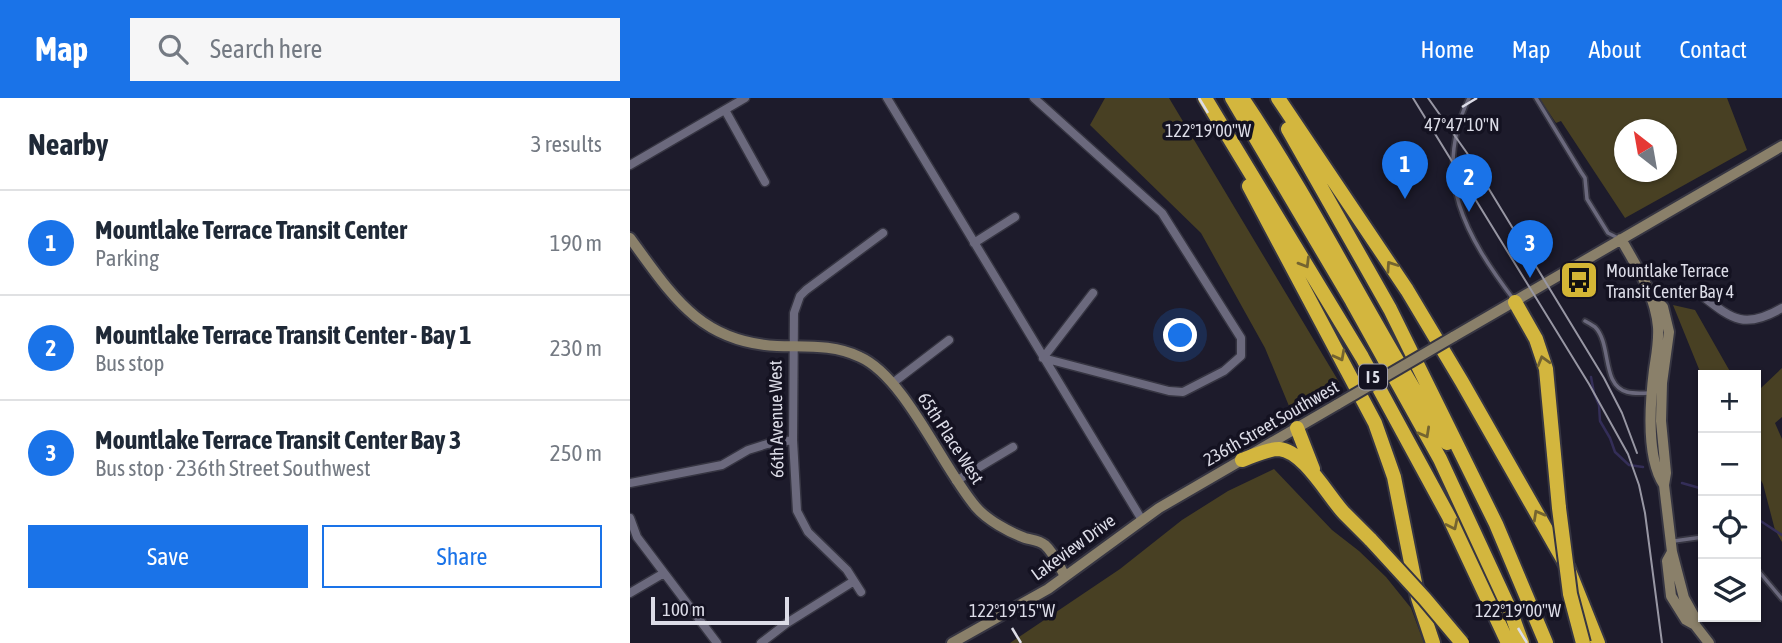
<!DOCTYPE html>
<meta charset="utf-8">
<style>
:root{--surface:#fff;--page:#f6f6f7;--text:#1f2937;--muted:#747a83;--line:#e0e1e3;--accent:#1a73e8}
body{margin:0;font-family:"Asap Condensed",sans-serif;background:var(--page);color:var(--text)}
.controls{position:absolute;right:21px;bottom:21px;display:grid;overflow:hidden;border-radius:0px;box-shadow:0 2px 5px #0004}
.controls button{width:63px;height:63px;display:grid;place-items:center;padding:0;border:0;border-bottom:2px solid var(--line);background:var(--surface);color:var(--text);font:35px sans-serif}
.compass{position:absolute;left:984px;top:21px;width:63px;height:63px;border-radius:50%;background:var(--surface);box-shadow:0 2px 5px #0004;rotate:329deg}
.scale{position:absolute;left:21px;bottom:18px;width:138px;box-sizing:border-box;padding-left:7px;border:4px solid #dcdce7;border-top:0;font-size:19px;line-height:24px;white-space:nowrap;color:#dcdce7;-webkit-text-stroke:5px #141221;paint-order:stroke}
.you{position:absolute;left:551px;top:238px;width:24px;height:24px;margin:-18px;border:5px solid #fff;border-radius:50%;background:#1a73e8;box-shadow:0 0 0 10px #1a73e833}
.badge{display:grid;place-items:center;width:46px;height:46px;border-radius:50%;background:var(--accent);color:#fff;font-size:23px;font-weight:700}
.pin{position:absolute;translate:-50% -58px;filter:drop-shadow(0 2px 4px #0008)}
.pin::after{content:'';position:absolute;top:37px;width:24px;height:21px;background:inherit;clip-path:polygon(0 0,100% 0,50% 100%)}
.list{margin:0;padding:0;list-style:none}
h2{display:flex;justify-content:space-between;align-items:center;height:91px;margin:0;padding:0 28px;font-size:30px}
h2 small{font-size:23px;font-weight:400;color:var(--muted)}
.list li{display:grid;grid-template-columns:46px 1fr auto;gap:21px;align-items:center;box-sizing:border-box;height:105px;padding:0 28px;border-top:2px solid var(--line)}
.list b{display:block;font-size:26px;white-space:nowrap}
.list p{margin:0;font-size:23px;white-space:nowrap;color:var(--muted)}
.list em{font-size:23px;font-style:normal;color:var(--muted)}
.actions{display:flex;gap:14px;padding:21px 28px}
.actions a{flex:1;padding:16px 0;border:2px solid var(--accent);border-radius:0px;text-align:center;font-size:24px;color:var(--accent)}
.actions .main{background:var(--accent);color:#fff}
.icon{flex:none;width:38px;height:38px;fill:none;stroke:currentColor;stroke-width:2;stroke-linecap:round;stroke-linejoin:round}
.map{position:relative;flex:none;width:1152px;height:545px;overflow:hidden}
header{display:flex;align-items:center;gap:42px;box-sizing:border-box;height:98px;padding:0 35px;background:var(--accent);color:#fff}
header strong{font-size:33px}
nav{display:flex;gap:38px;margin-inline-start:auto;font-size:24px}
.search{width:490px;height:63px;background:var(--page);display:flex;align-items:center;gap:18px;box-sizing:border-box;padding:0 24px;border-radius:0px;color:var(--muted);font-size:26px}
main{display:flex}
aside{flex:1;background:var(--surface)}
.map>svg:first-child{display:block}
.green{fill:#484023;fill-rule:evenodd}
.lines{fill:none;stroke-linecap:round;stroke-linejoin:round}
.stream{stroke:#342e58;stroke-width:2.5}
.lane-casing{stroke:#363542;stroke-width:7}
.street-casing{stroke:#363542;stroke-width:11}
.secondary-casing{stroke:#363542;stroke-width:14}
.highway-casing{stroke:#363542;stroke-width:18}
.lane{stroke:#6b697d;stroke-width:3.5}
.street{stroke:#6b697d;stroke-width:8}
.secondary{stroke:#8a806a;stroke-width:10}
.highway{stroke:#d3b63e;stroke-width:14}
.tram{stroke:#9897a4;stroke-width:2}
.secondary-bridge-casing{stroke:#363542;stroke-width:14;stroke-linecap:butt}
.highway-bridge-casing{stroke:#363542;stroke-width:18;stroke-linecap:butt}
.secondary-bridge{stroke:#8a806a;stroke-width:10}
.highway-bridge{stroke:#d3b63e;stroke-width:14}
.oneway{stroke:#746430}
.ticks{fill:none;stroke:#dcdce7;stroke-width:2.5}
.labels{text-anchor:middle;dominant-baseline:central;stroke-width:7;stroke-linejoin:round;paint-order:stroke}
.shield{fill:#141221;stroke:#a09fac;stroke-width:2}
.shield-label{font-size:16px;font-weight:bold;fill:#dcdce7}
.poi-label{font-size:18px;fill:#dcdce7;stroke:#141221;text-anchor:start}
.street-label{font-size:18px;fill:#dcdce7;stroke:#141221}
.ticks-label{font-size:18px;text-anchor:middle;fill:#dcdce7;stroke:#141221;stroke-width:7;stroke-linejoin:round;paint-order:stroke}
</style>
<header>
<strong>Map</strong>
<div class="search"><svg class="icon" aria-label="search" viewBox="0 0 24 24"><circle cx="10" cy="10" r="6"/><path d="M15 15l6 6"/></svg>Search here</div>
<nav><a>Home</a><a>Map</a><a>About</a><a>Contact</a></nav>
</header>
<main>
<aside>
<h2>Nearby<small>3 results</small></h2>
<ul class="list">
<li><span class="badge">1</span><div><b>Mountlake Terrace Transit Center</b><p>Parking</p></div><em>190 m</em></li>
<li><span class="badge">2</span><div><b>Mountlake Terrace Transit Center - Bay 1</b><p>Bus stop</p></div><em>230 m</em></li>
<li><span class="badge">3</span><div><b>Mountlake Terrace Transit Center Bay 3</b><p>Bus stop · 236th Street Southwest</p></div><em>250 m</em></li>
</ul>
<div class="actions"><a class="main">Save</a><a>Share</a></div>
</aside>
<div class="map">
<svg width="1152" height="545" viewBox="0 0 1152 545">
<rect width="100%" height="100%" fill="#1d1b2b"/>
<path class="green" d="M475 0H539L709 284 659 308 635 250 571 135 460 27Z
M909 0H1097L1117 52 995 120 931 23 926 25ZM995 32H1036V74H995Z
M1043 207 1065 212 1102 277H1073V281Z
M1152 270V319L1145 325 1152 341V444L1145 432 1133 386 1126 373V289L1131 290Z
M644 371 702 432 729 453 756 479 781 510 794 545H380L490 471 552 422 598 393Z"/>
<g class="lines">
<path class="stream" d="M961 279 964 295 969 307 970 323 980 340 985 354 999 367 1013 369
M1026 328 1028 343
M1052 385 1073 391
M1126 420 1152 437"/>
<defs>
<path id="lane" d="M839 0C801 79 836 138 884 202
M906 0 951 74 955 80 957 101 978 135 988 140
M955 223C959 225 962 227 965 229 982 246 971 287 997 294 1004 296 1012 295 1020 295
M1044 443 1073 439
M1126 470 1152 501"/>
<path id="street" d="M257 0 512 422
M404 0 532 115 611 240V258L594 273 553 294 539 293 413 260
M95 12 135 84
M0 67 115 0
M344 145 385 119
M1071 197C1102 221 1114 232 1152 210
M413 260 463 195
M264 284 319 242
M326 383 383 349
M0 385 92 367 118 352 137 346 163 342
M0 420 7 439 87 545
M231 494 217 472 178 434 167 413 163 342 164 215 170 198 176 192 253 135
M0 495 34 475
M131 545 157 525 224 483"/>
<path id="secondary" d="M0 140C42 197 69 244 147 248 176 249 203 246 230 259 275 279 312 369 346 409 357 422 379 434 395 440 402 442 409 442 415 447 424 455 429 468 435 478
M991 141C1007 170 1025 195 1028 229 1029 244 1026 258 1024 272 1020 304 1016 360 1034 387
M1023 198 1033 209 1039 234 1032 285 1031 323 1036 375 1034 387 1042 454 1054 500 1064 518 1065 527
M823 239 1152 48
M1042 454 1037 463 1041 498 1056 522 1065 527 1079 545
M322 545 418 491 529 410 708 306"/>
<path id="highway" d="M575 0 732 259 819 419 878 545
M602 0 722 203 810 361 880 512 892 545
M612 0C687 111 745 233 817 345
M648 0 777 192 832 284 938 470 968 545
M658 31 760 211 866 426 916 545
M619 88 745 325 764 379 788 500 803 545
M885 204 906 241 916 271 929 410
M667 330 683 371
M612 362C624 358 636 351 649 351 674 353 698 398 714 415 723 424 732 433 741 442"/>
</defs>
<use href="#lane" class="lane-casing"/>
<use href="#street" class="street-casing"/>
<use href="#secondary" class="secondary-casing"/>
<use href="#highway" class="highway-casing"/>
<use href="#lane" class="lane"/>
<use href="#street" class="street"/>
<use href="#secondary" class="secondary"/>
<use href="#highway" class="highway"/>
<path class="tram" d="M783 0 959 286 998 356 1009 387 1015 415 1032 545
M798 0 837 55 974 280 992 315 1007 355"/>
<defs>
<path id="secondary-bridge" d="M708 306 823 239"/>
<path id="highway-bridge" d="M929 410 940 496 953 545
M741 442 795 501 832 545"/>
</defs>
<use href="#secondary-bridge" class="secondary-bridge-casing"/>
<use href="#highway-bridge" class="highway-bridge-casing"/>
<use href="#secondary-bridge" class="secondary-bridge"/>
<use href="#highway-bridge" class="highway-bridge"/>
</g>
<defs><path id="oneway-chevron" d="M-2-3.5L2.5 0L-2 3.5" fill="none" stroke-width="1.6" stroke-linecap="round" stroke-linejoin="round" transform="scale(1.75)"/></defs>
<g class="oneway">
<use href="#oneway-chevron" transform="translate(675 165) rotate(59)"/>
<use href="#oneway-chevron" transform="translate(761 168) rotate(-124)"/>
<use href="#oneway-chevron" transform="translate(710 258) rotate(62)"/>
<use href="#oneway-chevron" transform="translate(913 263) rotate(-106)"/>
<use href="#oneway-chevron" transform="translate(795 335) rotate(61)"/>
<use href="#oneway-chevron" transform="translate(908 417) rotate(-119)"/>
<use href="#oneway-chevron" transform="translate(823 427) rotate(64)"/>
</g>
<path class="ticks" d="M569 0 578 15M832 9 847 0M382 530 391 545M888 530 897 545"/>
<defs>
<symbol id="bus-square" viewBox="-11 -11 22 22"><rect x="-9" y="-9" width="18" height="18" rx="4" fill="#d4b635" stroke="#141221"/><path d="M-5-6H5V4H4V6H2V4H-2V6H-4V4H-5ZM-3.5-4V0h7V-4ZM-3.5 1.2v1.5H-2V1.2ZM2 1.2v1.5H3.5V1.2Z" fill="#111"/></symbol>
</defs>
<g fill-rule="evenodd">
<use href="#bus-square" x="927" y="160" width="44" height="44"/>
</g>
<g class="labels">
<rect class="shield" x="729" y="266.5" width="28" height="25" rx="5"/>
<g class="shield-label">
<text x="743" y="279">I 5</text>
</g>
<g class="poi-label">
<text x="976" y="172">Mountlake Terrace<tspan x="976" dy="21">Transit Center Bay 4</tspan></text>
</g>
<g class="street-label">
<text transform="translate(146 321) rotate(-91)">66th Avenue West</text>
<text transform="translate(641 325) rotate(-30)">236th Street Southwest</text>
<text transform="translate(321 340) rotate(57)">65th Place West</text>
<text transform="translate(443 449) rotate(-36)">Lakeview Drive</text>
</g>
</g>
<g class="ticks-label">
<text x="832" y="33">47°47'10"N</text>
<text x="578" y="39">122°19'00"W</text>
<text x="382" y="519">122°19'15"W</text>
<text x="888" y="519">122°19'00"W</text>
</g>
</svg>
<div class="controls">
<button>+</button>
<button>−</button>
<button><svg class="icon" aria-label="locate" viewBox="0 0 24 24"><circle cx="12" cy="12" r="6"/><path d="M12 2v4M12 18v4M2 12h4M18 12h4"/></svg></button>
<button><svg class="icon" aria-label="layers" viewBox="0 0 24 24"><path d="M12 4l9 5-9 5-9-5zM3 14l9 5 9-5"/></svg></button>
</div>
<svg class="compass" viewBox="-18 -18 36 36"><path d="M0-13l5 13h-10z" fill="#e53935"/><path d="M0 13l5-13h-10z" fill="#747a83"/></svg>
<div class="scale">100 m</div>
<div class="you"></div>
<div class="pin badge" style="left:775px;top:101px">1</div>
<div class="pin badge" style="left:839px;top:114px">2</div>
<div class="pin badge" style="left:900px;top:180px">3</div>
</div>
</main>
